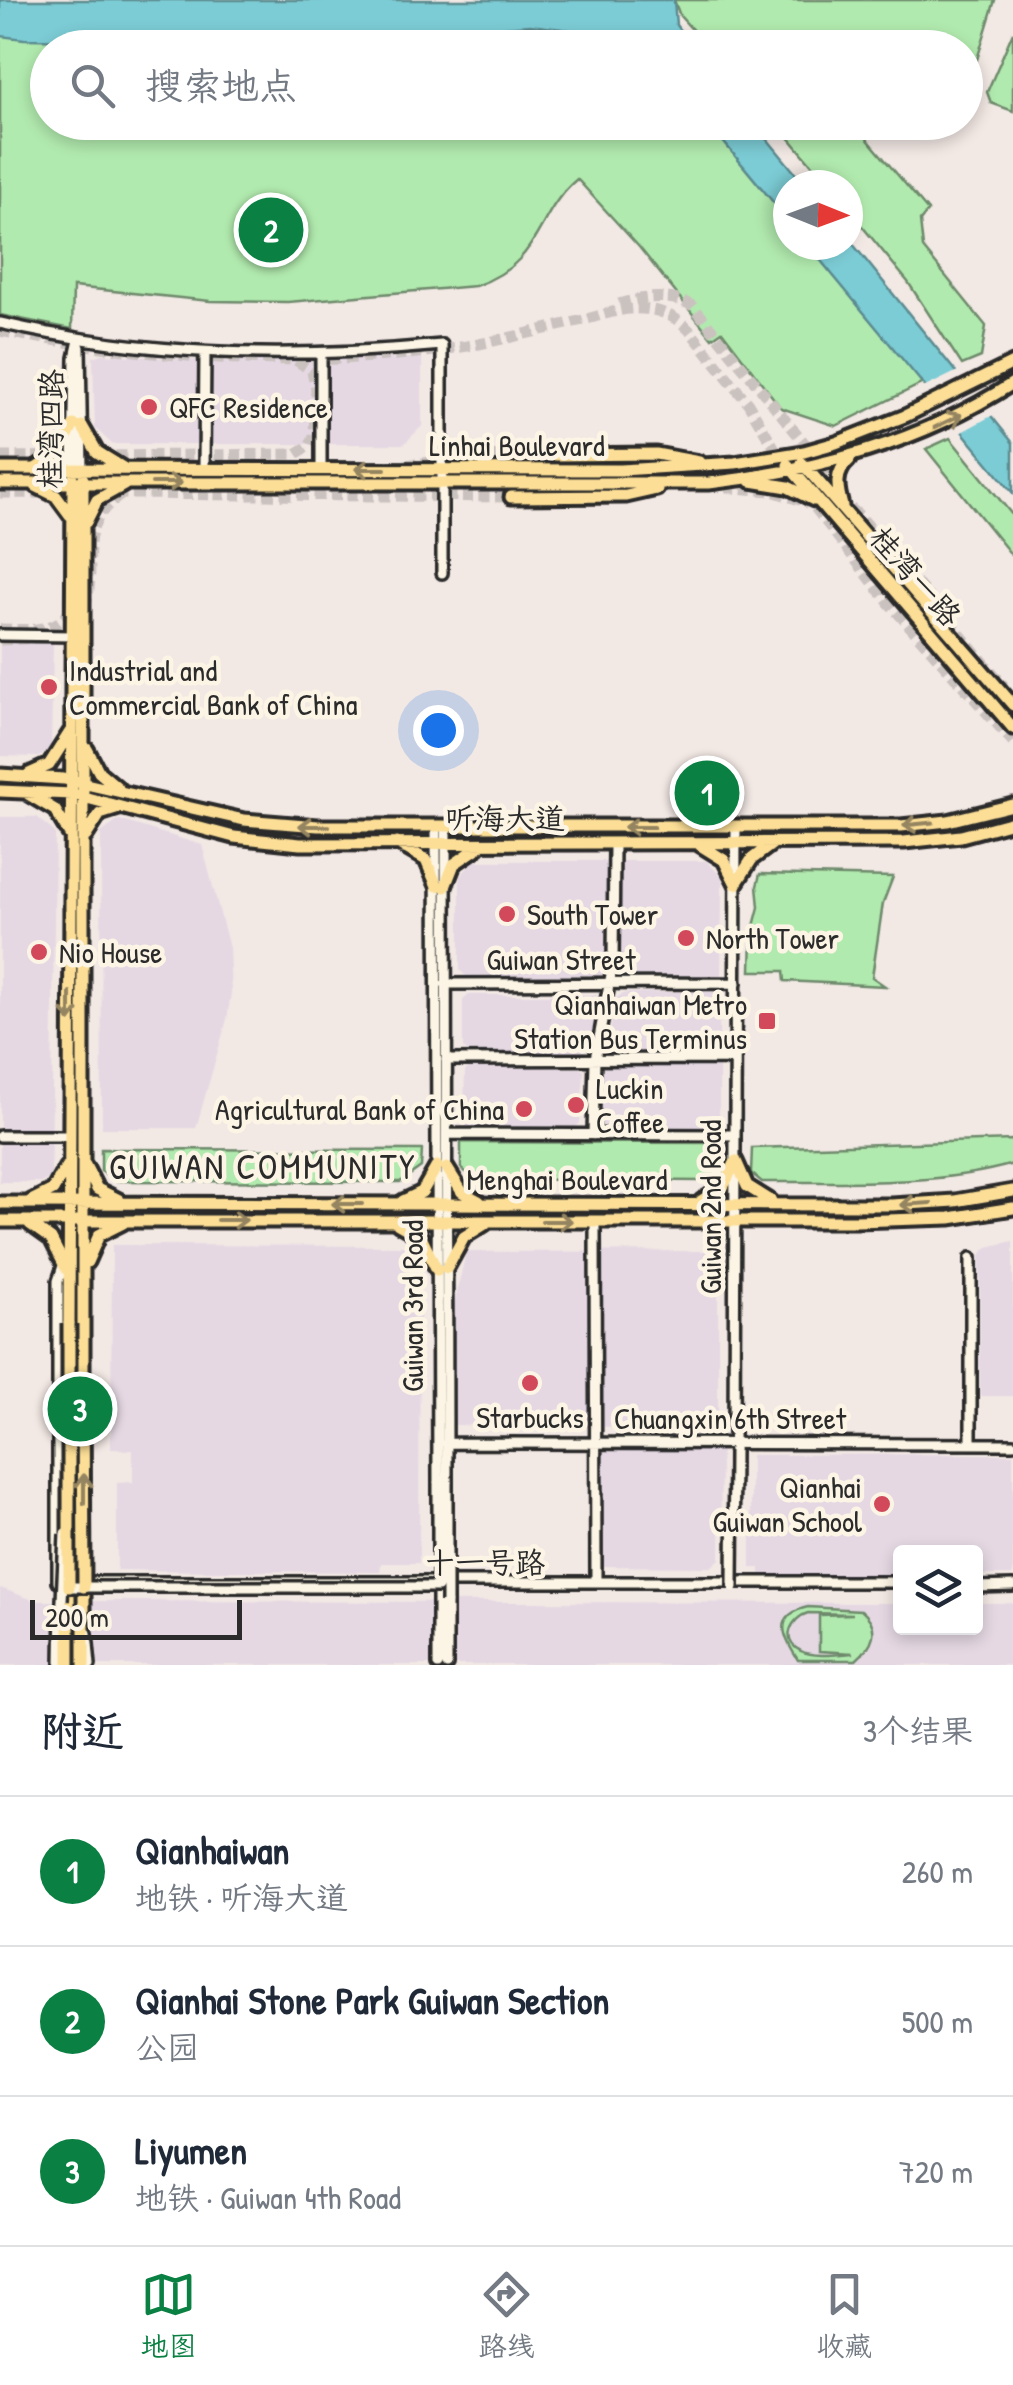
<!DOCTYPE html>
<html lang="zh">
<meta charset="utf-8">
<style>
:root{--surface:#fff;--page:#f2f2f3;--text:#1f2937;--muted:#747a83;--line:#e0e1e3;--accent:#0b8043}
body{margin:0;font-family:"Patrick Hand","LXGW WenKai TC",sans-serif;background:var(--page);color:var(--text)}
.controls{position:absolute;right:30px;bottom:30px;display:grid;overflow:hidden;border-radius:10px;box-shadow:0 5px 15px #0003}
.controls button{width:90px;height:90px;display:grid;place-items:center;padding:0;border:0;border-bottom:2px solid var(--line);background:var(--surface);color:var(--text);font:50px sans-serif}
.compass{position:absolute;left:773px;top:170px;width:90px;height:90px;border-radius:50%;background:var(--surface);box-shadow:0 5px 15px #0003;rotate:91deg}
.scale{position:absolute;left:30px;bottom:25px;width:212px;box-sizing:border-box;padding-left:10px;border:5px solid #2b2b2b;border-top:0;font-size:28px;line-height:35px;white-space:nowrap;color:#2b2b2b;-webkit-text-stroke:8px #fcf5e5;paint-order:stroke}
.you{position:absolute;left:438px;top:730px;width:35px;height:35px;margin:-25px;border:8px solid #fff;border-radius:50%;background:#1a73e8;box-shadow:0 0 0 15px #1a73e833}
.badge{display:grid;place-items:center;width:65px;height:65px;border-radius:50%;background:var(--accent);color:#fff;font-size:32px;font-weight:700}
.pin{position:absolute;translate:-50% -50%;border:5px solid #fff;box-shadow:0 2px 10px #0006}
.list{margin:0;padding:0;list-style:none}
h2{display:flex;justify-content:space-between;align-items:center;height:130px;margin:0;padding:0 40px;font-size:42px}
h2 small{font-size:32px;font-weight:400;color:var(--muted)}
.list li{display:grid;grid-template-columns:65px 1fr auto;gap:30px;align-items:center;box-sizing:border-box;height:150px;padding:0 40px;border-top:2px solid var(--line)}
.list b{display:block;font-size:38px;white-space:nowrap}
.list p{margin:0;font-size:32px;white-space:nowrap;color:var(--muted)}
.list em{font-size:32px;font-style:normal;color:var(--muted)}
.icon{flex:none;width:55px;height:55px;fill:none;stroke:currentColor;stroke-width:2;stroke-linecap:round;stroke-linejoin:round}
.map{position:relative;flex:none;width:1013px;height:1665px;overflow:hidden}
.search{position:absolute;background:var(--surface);box-shadow:0 5px 15px #0003;left:30px;right:30px;top:30px;height:110px;display:flex;align-items:center;gap:25px;box-sizing:border-box;padding:0 35px;border-radius:55px;color:var(--muted);font-size:38px}
.sheet{height:580px;background:var(--surface)}
nav{display:flex;justify-content:space-around;align-items:center;box-sizing:border-box;height:140px;border-top:2px solid var(--line);background:var(--surface);font-size:28px;color:var(--muted)}
nav a{display:grid;justify-items:center;gap:5px}
nav .on{color:var(--accent)}
.map>svg:first-child{display:block}
.built{fill:#e5d8e3}
.green{fill:#b1eaae;stroke:#6e8a6c;stroke-width:2.5;fill-rule:evenodd}
.water{fill:#7cccd5;stroke:#5c8c91;stroke-width:2.5}
.pier{fill:#f2e8e4}
.lines{fill:none;stroke-linecap:round;stroke-linejoin:round}
.major-tunnel{stroke:#cac2bf;stroke-width:11;stroke-dasharray:11 5.5;stroke-linecap:butt}
.minor-casing{stroke:#2b2b2b;stroke-width:16}
.major-casing{stroke:#2b2b2b;stroke-width:19}
.minor{stroke:#fcf5e5;stroke-width:9}
.major{stroke:#fcde96;stroke-width:11}
.minor-bridge-casing{stroke:#2b2b2b;stroke-width:16;stroke-linecap:butt}
.major-bridge-casing{stroke:#2b2b2b;stroke-width:19;stroke-linecap:butt}
.minor-bridge{stroke:#fcf5e5;stroke-width:9}
.major-bridge{stroke:#fcde96;stroke-width:11}
.oneway{stroke:#948460}
.poi-dot{fill:#d1495b;stroke:#fcf5e5;stroke-width:4}
.labels{text-anchor:middle;dominant-baseline:central;stroke-width:9;stroke-linejoin:round;paint-order:stroke}
.poi-label{font-size:30px;fill:#2b2b2b;stroke:#fcf5e5;text-anchor:start}
.street-label{font-size:30px;fill:#2b2b2b;stroke:#fcf5e5}
.quarter-label{font-size:35px;letter-spacing:2.5px;fill:#2b2b2b;stroke:#fcf5e5}
</style>
<div class="map">
<svg width="1013" height="1665" viewBox="0 0 1013 1665">
<rect width="100%" height="100%" fill="#f2e8e4"/>
<filter id="ink" filterUnits="userSpaceOnUse"><feTurbulence type="fractalNoise" baseFrequency=".01" numOctaves="2"/><feDisplacementMap in="SourceGraphic" scale="20" xChannelSelector="R" yChannelSelector="G"/><feConvolveMatrix kernelMatrix="1 2 1 2 8 2 1 2 1" color-interpolation-filters="sRGB"/></filter>
<g filter="url(#ink)">
<path class="built" d="M103 354 210 361 422 358V426L404 444H112L95 428 93 357Z
M0 643H53L51 749 39 757 0 756Z
M0 817H37L55 833 51 1176 43 1182H0Z
M119 820 202 845 229 948 231 993 227 1019 196 1128H102L101 833Z
M474 861H706L722 877 721 975 466 976 460 970V876Z
M719 991V1129L606 1128 599 1122 602 1075 616 998 625 993Z
M469 995H596L599 999 588 1049 580 1054 470 1053 463 1048V1000Z
M470 1067 580 1068 584 1071 580 1123 573 1129 470 1128 464 1123 465 1071Z
M1013 1241V1396H980V1255L988 1247Z
M112 1245 410 1246 420 1257 419 1563H381L380 1572 117 1570V1483L133 1482V1450L111 1449Z
M718 1251V1428L453 1425 454 1305 466 1252Z
M602 1448 721 1449 720 1559 711 1567 601 1566Z
M1013 1454V1575H976V1552H900V1576H760V1568H751V1455Z
M0 1588 36 1601 900 1603V1628H976V1603H1013V1665H0Z"/>
<path class="green" d="M674 0H995L966 96V48L708 47 680 16Z
M516 25 577 31 623 47 48 48V122L708 123 788 220V245H808L923 383 836 426 781 408 722 331 712 338 639 247 577 179C533 216 544 262 475 286L288 302 210 301 73 287 72 329 0 315V35C135 46 273 46 408 36 444 34 480 28 516 25Z
M1013 32V111L991 103 987 92Z
M777 123H854L928 211 920 221 923 248 986 326 981 357 962 365 908 282 848 209V185H829Z
M950 438 1013 516V557L926 449Z
M760 874 893 877 883 903 872 977 885 986 785 981 784 971H751L752 934 759 907 757 886Z
M1013 1140V1164C933 1187 844 1181 762 1182L751 1173 752 1148Z
M461 1142 714 1143V1175L703 1181 474 1179 461 1168Z
M101 1149 422 1150 421 1167 400 1182 116 1181 101 1171Z
M808 1607 861 1610C883 1628 872 1646 856 1660H798C785 1640 771 1615 808 1607ZM808 1613 853 1614 819 1615V1651L853 1653C839 1654 814 1658 801 1651 780 1641 791 1618 808 1613Z"/>
<path class="water" d="M0 0H674L676 25 692 47H623L578 31 530 25 354 39 234 42 24 39 0 36Z
M708 123H754L805 185H788V220Z
M848 238 1013 443V493L808 245H848Z"/>
<path class="pier" d="M960 370 995 414 958 434 921 389Z"/>
<g class="lines">
<path class="major-tunnel" d="M619 304C644 297 669 293 693 306L841 488
M0 331C156 360 322 372 479 344 514 337 549 328 583 320 603 315 623 307 643 309 662 310 677 317 690 331L748 403 791 476
M0 457 296 454 310 445 314 436 316 388 312 371 294 359
M405 465 487 456 556 455
M729 467 770 472
M709 486 772 491 809 503
M0 493 511 497
M805 495 889 603 1013 742
M838 498 860 516 1004 686
M85 609C100 559 70 528 124 493
M0 629C28 629 57 635 73 607
M0 640 60 637"/>
<defs>
<path id="minor" d="M0 323C146 357 293 359 442 345V573
M80 347 82 469
M73 469 75 358 79 340
M204 469 205 352
M321 469V354
M0 635 73 636
M436 826 438 1483
M446 826 447 1483
M445 984 736 983
M446 1060 735 1059
M447 1134 735 1135
M593 1135 595 1059 613 964 614 843
M0 1136H69
M595 1221 596 1582
M971 1258V1444
M65 1260 58 1281V1582H900
M446 1443 1013 1444
M734 1450 736 827
M976 1587 1013 1586
M87 1633 90 1665
M61 1665 62 1601
M438 1665V1587H442
M447 1665V1602"/>
<path id="major" d="M82 426 97 452 123 468
M556 455 656 454 699 462
M802 463 1013 705
M788 465 1013 728
M0 469 621 470 735 463 804 452 836 443 905 416 1013 363
M35 469 59 453 74 425
M83 479V1385
M751 481 788 487 814 500
M0 483H709C818 470 920 443 1013 383
M36 486 56 496 70 515
M511 497 626 496 657 489
M842 506C837 488 834 473 849 460
M86 522 97 500 124 485
M87 749 99 772 118 788
M29 774 49 765 70 732
M0 775 64 779 244 820 318 826H901L948 821 1013 805
M0 791 72 794 234 837 300 844 904 842 961 836 1013 822
M28 794 55 810 70 835
M86 836 100 814 119 808
M397 843 426 860 437 886
M700 845 724 860 736 884
M736 884 752 859 772 844
M445 887 454 864 479 847
M736 1161 747 1186 771 1201
M85 1165 97 1189 119 1200
M447 1168 462 1192 479 1201
M31 1201 53 1190 66 1167
M403 1201 422 1192 437 1166
M701 1201 723 1187 736 1161
M0 1203 892 1205 955 1201 1013 1191
M0 1221H856L950 1218 1013 1208
M30 1224 51 1239 67 1270
M398 1224 421 1237 437 1270
M87 1262 99 1235 123 1223
M447 1268 464 1237 485 1224
M69 1324 73 479
M69 1587V1665
M84 1587V1665"/>
</defs>
<use href="#minor" class="minor-casing"/>
<use href="#major" class="major-casing"/>
<use href="#minor" class="minor"/>
<use href="#major" class="major"/>
<defs>
<path id="minor-bridge" d="M69 1587H438V1483
M733 1587 734 1450
M62 1601 65 1534
M447 1602V1483"/>
<path id="major-bridge" d="M69 1324V1587
M83 1385 84 1587"/>
</defs>
<use href="#minor-bridge" class="minor-bridge-casing"/>
<use href="#major-bridge" class="major-bridge-casing"/>
<use href="#minor-bridge" class="minor-bridge"/>
<use href="#major-bridge" class="major-bridge"/>
</g>
<defs><path id="oneway-shaft" d="M-6 0H5M1.5-3L5.5 0L1.5 3" fill="none" stroke-width="1.6" stroke-linecap="round" stroke-linejoin="round" transform="scale(2.5)"/></defs>
<g class="oneway">
<use href="#oneway-shaft" transform="translate(948 421) rotate(-26)"/>
<use href="#oneway-shaft" transform="translate(370 469) rotate(180)"/>
<use href="#oneway-shaft" transform="translate(167 483)"/>
<use href="#oneway-shaft" transform="translate(918 824) rotate(174)"/>
<use href="#oneway-shaft" transform="translate(314 826) rotate(-179)"/>
<use href="#oneway-shaft" transform="translate(639 827) rotate(-180)"/>
<use href="#oneway-shaft" transform="translate(70 1007) rotate(90)"/>
<use href="#oneway-shaft" transform="translate(347 1204) rotate(-180)"/>
<use href="#oneway-shaft" transform="translate(916 1204) rotate(176)"/>
<use href="#oneway-shaft" transform="translate(232 1220)"/>
<use href="#oneway-shaft" transform="translate(557 1221)"/>
<use href="#oneway-shaft" transform="translate(84 1489) rotate(-90)"/>
</g>
</g>
<g class="poi-dot">
<circle cx="149" cy="407" r="10"/>
<circle cx="49" cy="687" r="10"/>
<circle cx="507" cy="914" r="10"/>
<circle cx="686" cy="938" r="10"/>
<circle cx="39" cy="952" r="10"/>
<rect x="757" y="1011" width="20" height="20" rx="5"/>
<circle cx="576" cy="1105" r="10"/>
<circle cx="524" cy="1109" r="10"/>
<circle cx="530" cy="1383" r="10"/>
<circle cx="882" cy="1504" r="10"/>
</g>
<g class="labels">
<g class="poi-label">
<text x="169" y="407">QFC Residence</text>
<text x="69" y="670">Industrial and<tspan x="69" dy="34">Commercial Bank of China</tspan></text>
<text x="527" y="914">South Tower</text>
<text x="706" y="938">North Tower</text>
<text x="59" y="952">Nio House</text>
<text x="747" y="1004" text-anchor="end">Qianhaiwan Metro<tspan x="747" dy="34">Station Bus Terminus</tspan></text>
<text x="596" y="1088">Luckin<tspan x="596" dy="34">Coffee</tspan></text>
<text x="504" y="1109" text-anchor="end">Agricultural Bank of China</text>
<text x="530" y="1417" text-anchor="middle">Starbucks</text>
<text x="862" y="1487" text-anchor="end">Qianhai<tspan x="862" dy="34">Guiwan School</tspan></text>
</g>
<g class="street-label">
<text transform="translate(50 429) rotate(-89)">桂湾四路</text>
<text x="517" y="445">Linhai Boulevard</text>
<text transform="translate(916 576) rotate(49)">桂湾一路</text>
<text x="505" y="818">听海大道</text>
<text x="561" y="959">Guiwan Street</text>
<text x="567" y="1179">Menghai Boulevard</text>
<text transform="translate(710 1207) rotate(-90)">Guiwan 2nd Road</text>
<text transform="translate(412 1306) rotate(-90)">Guiwan 3rd Road</text>
<text x="730" y="1418">Chuangxin 6th Street</text>
<text x="485" y="1562">十一号路</text>
</g>
<g class="quarter-label">
<text x="263" y="1166">GUIWAN COMMUNITY</text>
</g>
</g>
</svg>
<div class="controls">
<button><svg class="icon" aria-label="layers" viewBox="0 0 24 24"><path d="M12 4l9 5-9 5-9-5zM3 14l9 5 9-5"/></svg></button>
</div>
<svg class="compass" viewBox="-18 -18 36 36"><path d="M0-13l5 13h-10z" fill="#e53935"/><path d="M0 13l5-13h-10z" fill="#747a83"/></svg>
<div class="scale">200 m</div>
<div class="you"></div>
<div class="pin badge" style="left:707px;top:793px">1</div>
<div class="pin badge" style="left:271px;top:230px">2</div>
<div class="pin badge" style="left:80px;top:1409px">3</div>
<div class="search"><svg class="icon" aria-label="search" viewBox="0 0 24 24"><circle cx="10" cy="10" r="6"/><path d="M15 15l6 6"/></svg>搜索地点</div>
</div>
<section class="sheet">
<h2>附近<small>3个结果</small></h2>
<ul class="list">
<li><span class="badge">1</span><div><b>Qianhaiwan</b><p>地铁 · 听海大道</p></div><em>260 m</em></li>
<li><span class="badge">2</span><div><b>Qianhai Stone Park Guiwan Section</b><p>公园</p></div><em>500 m</em></li>
<li><span class="badge">3</span><div><b>Liyumen</b><p>地铁 · Guiwan 4th Road</p></div><em>720 m</em></li>
</ul>
</section>
<nav>
<a class="on"><svg class="icon" aria-label="map" viewBox="0 0 24 24"><path d="M3 6l6-2 6 2 6-2v14l-6 2-6-2-6 2zM9 4v14M15 6v14"/></svg>地图</a>
<a><svg class="icon" aria-label="directions" viewBox="0 0 24 24"><path d="M12 3l9 9-9 9-9-9zM9 14v-3h6M13 9l2 2-2 2"/></svg>路线</a>
<a><svg class="icon" aria-label="saved" viewBox="0 0 24 24"><path d="M7 4h10v16l-5-4-5 4z"/></svg>收藏</a>
</nav>
